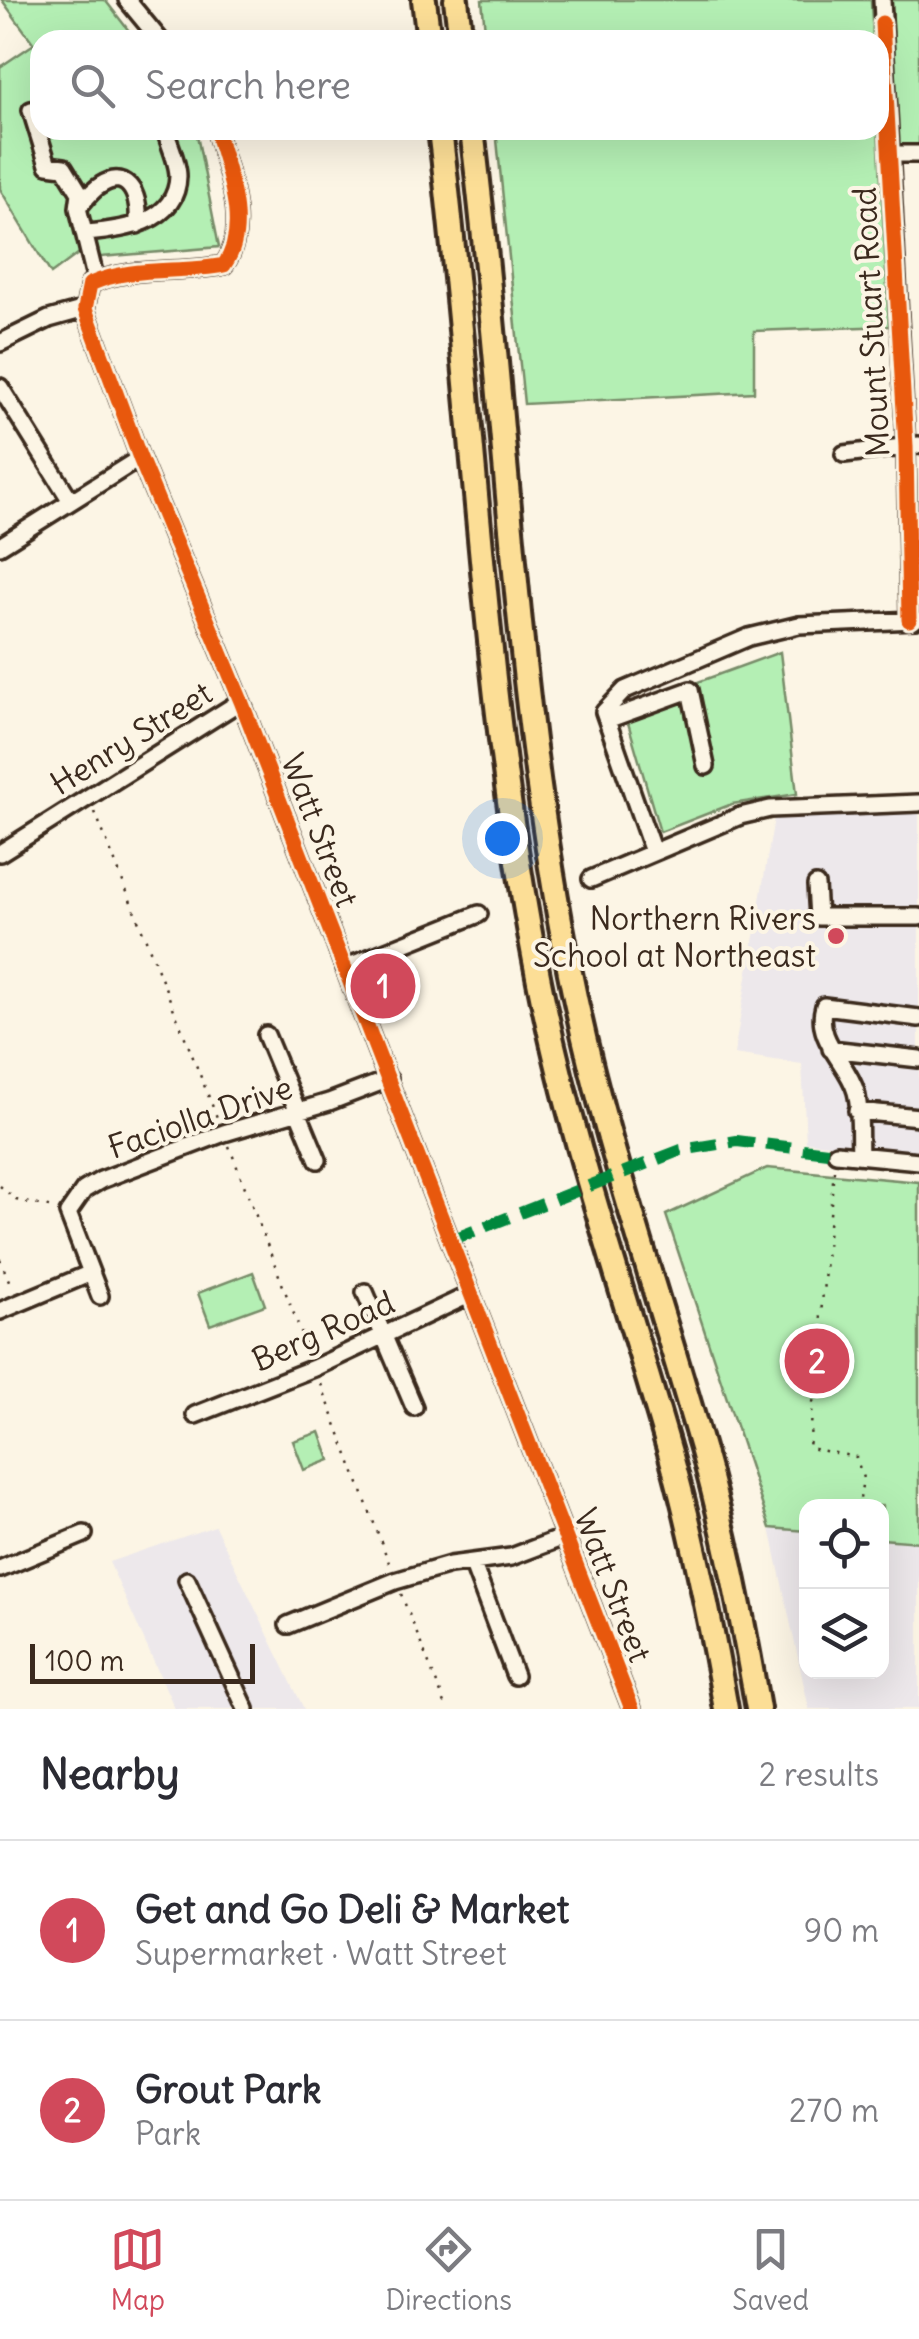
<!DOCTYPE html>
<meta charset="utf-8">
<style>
:root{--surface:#fff;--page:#f7f7f7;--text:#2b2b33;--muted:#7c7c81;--line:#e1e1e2;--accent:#d1495b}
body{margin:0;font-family:Delius,sans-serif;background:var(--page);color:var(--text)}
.controls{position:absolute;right:30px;bottom:30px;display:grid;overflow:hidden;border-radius:20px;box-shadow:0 10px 40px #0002}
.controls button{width:90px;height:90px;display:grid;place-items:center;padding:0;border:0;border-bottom:2px solid var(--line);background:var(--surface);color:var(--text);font:50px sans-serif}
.scale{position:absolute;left:30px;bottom:25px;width:225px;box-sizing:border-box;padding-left:10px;border:5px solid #3b2a1e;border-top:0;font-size:28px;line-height:35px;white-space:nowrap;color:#3b2a1e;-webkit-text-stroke:8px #fcf5e5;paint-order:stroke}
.you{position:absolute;left:502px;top:838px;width:35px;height:35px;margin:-25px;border:8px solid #fff;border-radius:50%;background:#1a73e8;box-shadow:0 0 0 15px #1a73e833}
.badge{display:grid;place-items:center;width:65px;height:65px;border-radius:50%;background:var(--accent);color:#fff;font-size:32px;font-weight:700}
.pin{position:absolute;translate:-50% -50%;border:5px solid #fff;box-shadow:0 2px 10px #0006}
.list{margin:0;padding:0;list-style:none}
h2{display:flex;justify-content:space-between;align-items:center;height:130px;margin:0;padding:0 40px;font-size:42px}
h2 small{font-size:32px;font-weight:400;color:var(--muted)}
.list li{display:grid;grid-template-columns:65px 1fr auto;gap:30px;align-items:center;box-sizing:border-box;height:180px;padding:0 40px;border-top:2px solid var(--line)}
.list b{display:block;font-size:38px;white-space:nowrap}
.list p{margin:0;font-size:32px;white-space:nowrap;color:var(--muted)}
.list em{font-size:32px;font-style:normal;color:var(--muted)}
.icon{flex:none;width:55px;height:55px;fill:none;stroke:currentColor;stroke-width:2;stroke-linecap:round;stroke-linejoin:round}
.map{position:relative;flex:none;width:919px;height:1709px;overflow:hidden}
.search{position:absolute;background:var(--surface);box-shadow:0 10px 40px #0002;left:30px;right:30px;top:30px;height:110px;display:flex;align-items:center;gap:25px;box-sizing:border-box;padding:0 35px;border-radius:30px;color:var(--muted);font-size:38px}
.sheet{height:490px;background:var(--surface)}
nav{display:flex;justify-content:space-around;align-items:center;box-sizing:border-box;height:140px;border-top:2px solid var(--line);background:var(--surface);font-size:28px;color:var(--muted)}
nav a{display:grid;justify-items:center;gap:5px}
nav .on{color:var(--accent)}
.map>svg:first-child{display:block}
.built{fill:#ede8eb}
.green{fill:#b4efb4;stroke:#788c69;stroke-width:2.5}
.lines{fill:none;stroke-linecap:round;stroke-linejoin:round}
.minor-casing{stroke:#3b2a1e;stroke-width:22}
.highway-casing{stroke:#3b2a1e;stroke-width:30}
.path{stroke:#3b2a1e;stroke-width:2.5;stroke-dasharray:2.5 8;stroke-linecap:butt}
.minor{stroke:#fcf5e5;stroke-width:15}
.highway{stroke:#fcde96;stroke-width:22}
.quiet{stroke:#00873e;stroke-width:12;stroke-dasharray:25 12;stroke-linecap:butt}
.cycleway-casing{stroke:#fcf5e5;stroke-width:21}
.cycleway{stroke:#e8590c;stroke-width:15}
.poi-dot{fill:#d1495b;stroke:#fcf5e5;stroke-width:4}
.labels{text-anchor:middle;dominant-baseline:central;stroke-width:8;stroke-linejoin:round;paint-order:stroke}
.street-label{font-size:32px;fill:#3b2a1e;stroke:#fcf5e5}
.poi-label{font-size:32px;fill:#3b2a1e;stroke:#fcf5e5;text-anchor:end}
</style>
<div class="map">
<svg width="919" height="1709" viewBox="0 0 919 1709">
<rect width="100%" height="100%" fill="#fcf5e5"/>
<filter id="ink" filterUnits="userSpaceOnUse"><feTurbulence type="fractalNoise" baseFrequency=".01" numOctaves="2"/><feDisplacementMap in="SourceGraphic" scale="20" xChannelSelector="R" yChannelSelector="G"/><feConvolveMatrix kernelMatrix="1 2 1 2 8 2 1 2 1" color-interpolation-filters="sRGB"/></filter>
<g filter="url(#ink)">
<path class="built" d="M919 813V1152L806 1142 802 1064 734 1054 774 818Z
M215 1526 304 1709H175L109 1562Z
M770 1528 806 1531V1672H882V1539L919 1542V1709H809Z"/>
<path class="green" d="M2 0H105L136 40H40V130H196L219 247 101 257 82 251 51 274 0 189V67L34 44Z
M482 0H919V147H896L892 3 871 2 873 40H486Z
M496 130H878L889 326 754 331V392L524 404Z
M780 652 797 794 732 804 660 832 624 709Z
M767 1168 919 1182V1542L882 1539V1506H806V1531L770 1528 666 1215Z
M253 1272 265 1305 210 1325 198 1293Z
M320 1432 330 1460 304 1470 293 1441Z"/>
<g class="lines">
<defs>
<path id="minor" d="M127 0 160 40
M882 0 906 446 909 620
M40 108 31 110 48 165 64 167 80 193 78 208 96 281
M216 130C227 170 251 228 224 265 179 274 133 265 90 284L85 309 140 458 241 701 632 1709
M890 154H919
M78 208C85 200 92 190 101 185 130 166 142 202 137 225
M86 233C121 230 177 224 178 176 178 162 169 144 165 130
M0 343 49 319 85 309
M0 387 71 501
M844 454 919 445
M0 546 140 458
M607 720 690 690 706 766
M653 852 604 712 625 690 749 637 799 625 915 620
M0 853 241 701
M591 879 740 816 770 809 919 803
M816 885 818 917H919
M344 968 479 914
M266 1035 318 1160
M831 1049 919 1059
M857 1111 919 1117
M836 1153 919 1161
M860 1155C859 1136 861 1111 856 1092 848 1063 814 1040 824 1006L919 1018
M365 1292 414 1407
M100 1296 68 1213 84 1190 101 1180 224 1133 329 1102 389 1079
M0 1311 91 1273
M195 1415 314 1368 471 1294
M472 1562 515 1676
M0 1569 84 1534
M187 1580 246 1709
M288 1625 395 1581 450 1565 511 1557 564 1537"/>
<path id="highway" d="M424 0 429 40
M456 0 461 40
M440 130C475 413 483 701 539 981 571 1143 626 1298 671 1456 694 1539 711 1624 726 1709
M472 130C507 411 514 696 570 973 602 1135 657 1290 702 1448 726 1534 743 1621 758 1709"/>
</defs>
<use href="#minor" class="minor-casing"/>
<use href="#highway" class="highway-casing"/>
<path class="path" d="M95 812 218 1120
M229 1146 309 1353
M834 1170 809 1448 856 1457 863 1478 859 1506
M0 1186 16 1200 53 1208
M0 1259 12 1288
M321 1384 391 1568
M401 1594 447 1709"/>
<use href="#minor" class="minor"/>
<use href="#highway" class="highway"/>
<path class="quiet" d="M451 1240 681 1150 737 1141 836 1153"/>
<defs>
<path id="cycleway" d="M882 23 906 446 909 620
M216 130C227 170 251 228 224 265 179 274 133 265 90 284L85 309 140 458 241 701 632 1709"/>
</defs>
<use href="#cycleway" class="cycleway-casing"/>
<use href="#cycleway" class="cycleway"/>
</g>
</g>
<circle class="poi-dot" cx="836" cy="936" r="10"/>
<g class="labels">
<g class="street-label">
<text transform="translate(871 322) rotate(-93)">Mount Stuart Road</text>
<text transform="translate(131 738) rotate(-32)">Henry Street</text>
<text transform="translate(320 830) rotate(69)">Watt Street</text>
<text transform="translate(200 1117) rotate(-19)">Faciolla Drive</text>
<text transform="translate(323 1331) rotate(-24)">Berg Road</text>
<text transform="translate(613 1585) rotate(69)">Watt Street</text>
</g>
<g class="poi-label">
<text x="816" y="918">Northern Rivers<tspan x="816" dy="37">School at Northeast</tspan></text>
</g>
</g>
</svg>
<div class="controls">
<button><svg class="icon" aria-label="locate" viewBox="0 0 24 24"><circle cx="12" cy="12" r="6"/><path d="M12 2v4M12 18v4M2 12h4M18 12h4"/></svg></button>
<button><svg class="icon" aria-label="layers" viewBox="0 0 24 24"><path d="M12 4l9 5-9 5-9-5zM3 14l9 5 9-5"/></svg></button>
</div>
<div class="scale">100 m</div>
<div class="you"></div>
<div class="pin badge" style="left:383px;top:986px">1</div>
<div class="pin badge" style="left:817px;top:1361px">2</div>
<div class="search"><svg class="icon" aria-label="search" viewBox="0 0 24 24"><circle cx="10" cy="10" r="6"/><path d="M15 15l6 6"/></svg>Search here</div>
</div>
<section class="sheet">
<h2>Nearby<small>2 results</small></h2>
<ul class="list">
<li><span class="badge">1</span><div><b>Get and Go Deli &amp; Market</b><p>Supermarket · Watt Street</p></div><em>90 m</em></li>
<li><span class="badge">2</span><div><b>Grout Park</b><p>Park</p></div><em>270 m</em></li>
</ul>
</section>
<nav>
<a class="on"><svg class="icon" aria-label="map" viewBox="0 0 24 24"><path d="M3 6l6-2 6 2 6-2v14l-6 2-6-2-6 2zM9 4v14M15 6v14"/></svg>Map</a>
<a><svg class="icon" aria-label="directions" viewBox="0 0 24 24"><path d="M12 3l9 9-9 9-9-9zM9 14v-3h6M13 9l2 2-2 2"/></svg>Directions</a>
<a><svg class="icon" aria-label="saved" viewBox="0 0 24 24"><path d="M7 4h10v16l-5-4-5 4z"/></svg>Saved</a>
</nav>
